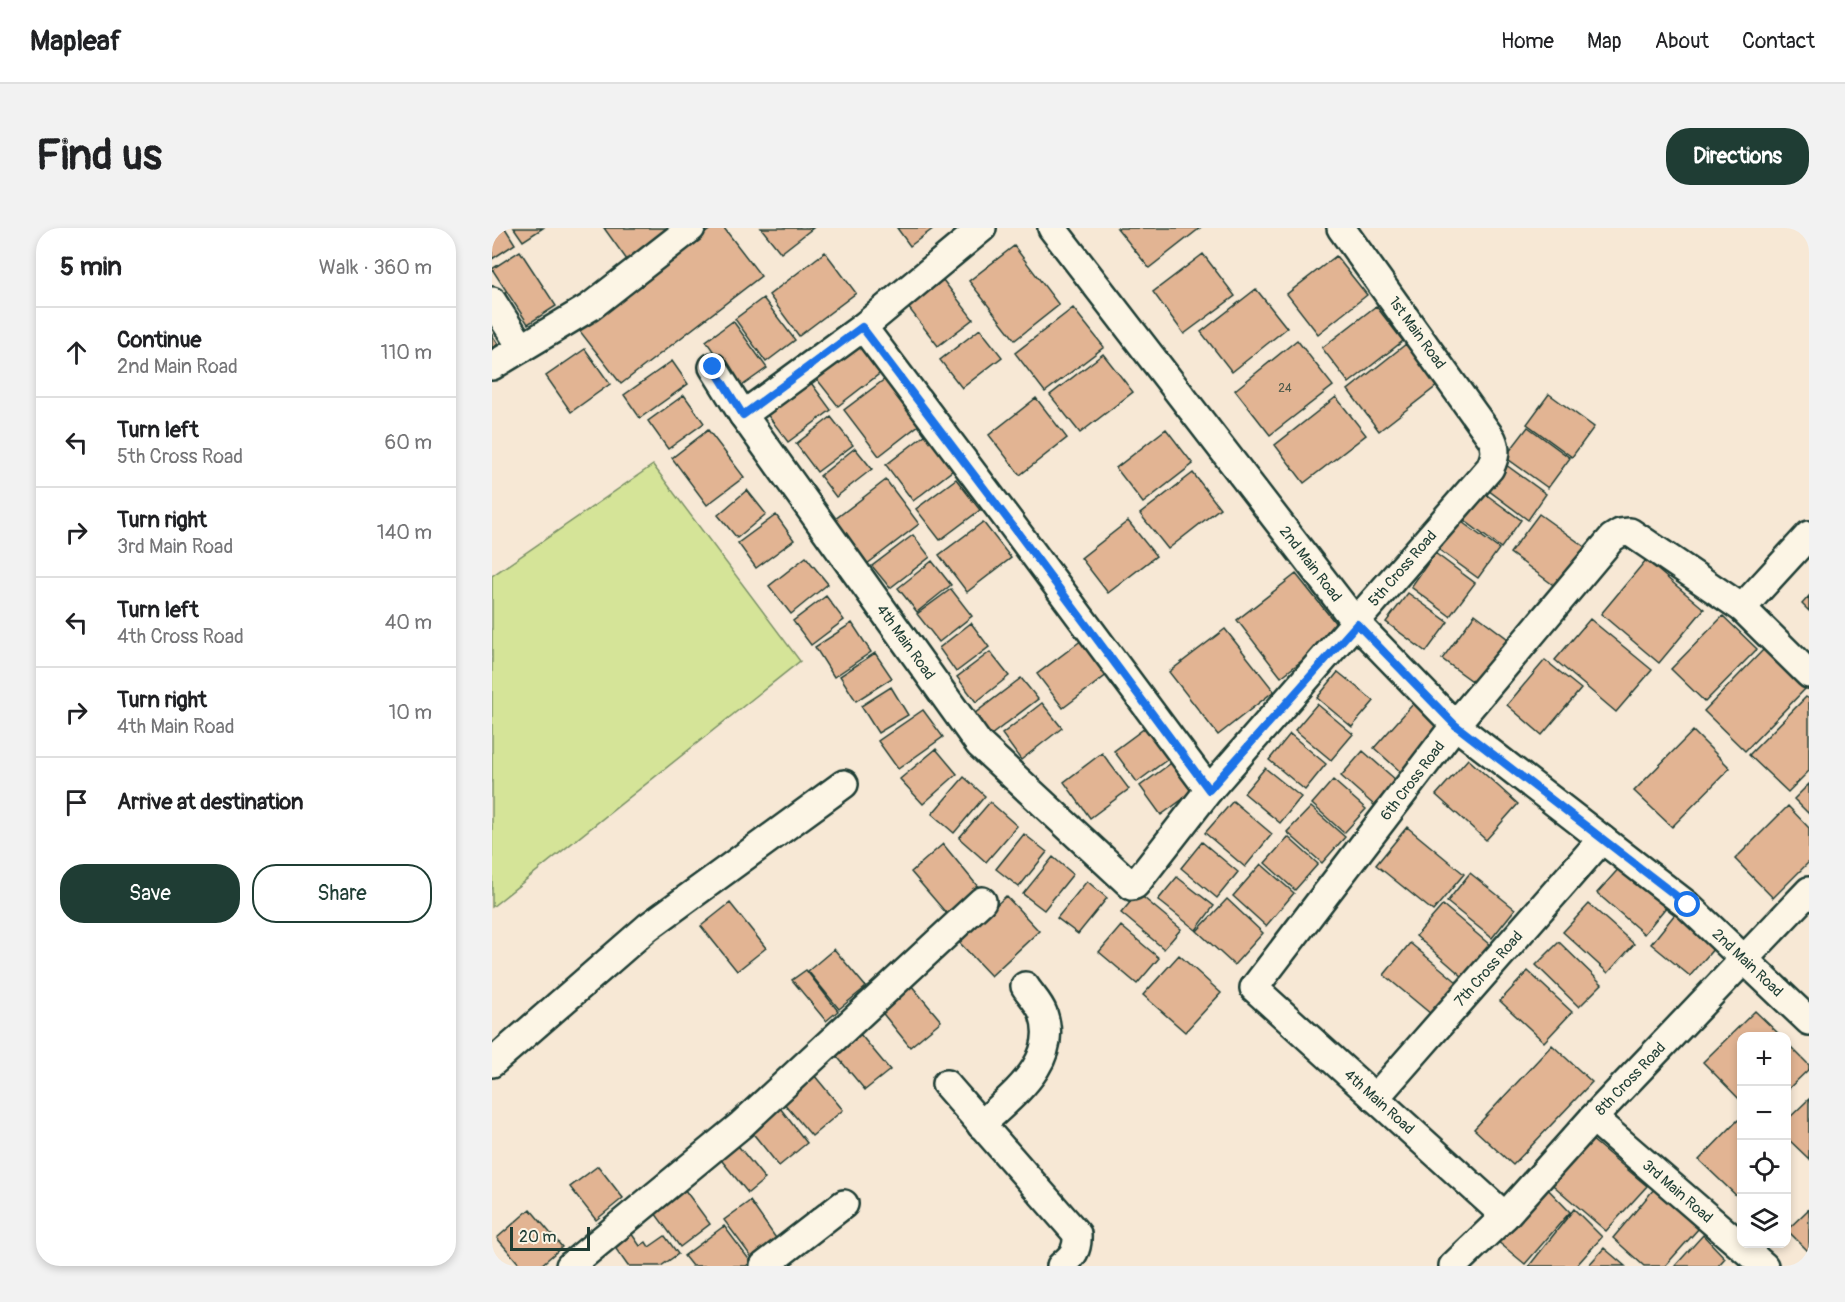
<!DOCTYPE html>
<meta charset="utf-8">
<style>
:root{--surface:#fff;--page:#f2f2f2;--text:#202124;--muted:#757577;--line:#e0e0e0;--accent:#1f3d34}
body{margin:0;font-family:Pangolin,sans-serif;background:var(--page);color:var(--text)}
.controls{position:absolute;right:18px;bottom:18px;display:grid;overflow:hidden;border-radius:12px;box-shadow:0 3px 9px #0003}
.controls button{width:54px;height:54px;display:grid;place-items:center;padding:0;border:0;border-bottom:2px solid var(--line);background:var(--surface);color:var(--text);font:30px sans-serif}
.scale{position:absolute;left:18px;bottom:15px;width:80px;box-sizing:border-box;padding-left:6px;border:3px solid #1f3d34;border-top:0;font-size:16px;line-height:21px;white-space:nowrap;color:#1f3d34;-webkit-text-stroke:4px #fcf5e5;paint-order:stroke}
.stop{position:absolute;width:18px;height:18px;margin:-14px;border:4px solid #1a73e8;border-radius:50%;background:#fff}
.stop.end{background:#1a73e8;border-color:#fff;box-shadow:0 2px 6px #0008}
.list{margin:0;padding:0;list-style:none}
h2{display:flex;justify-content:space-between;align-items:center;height:78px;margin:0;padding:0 24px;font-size:26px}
h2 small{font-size:20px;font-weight:400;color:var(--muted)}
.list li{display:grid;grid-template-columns:39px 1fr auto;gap:18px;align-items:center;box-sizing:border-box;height:90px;padding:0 24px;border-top:2px solid var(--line)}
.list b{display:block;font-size:22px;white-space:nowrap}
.list p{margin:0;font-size:20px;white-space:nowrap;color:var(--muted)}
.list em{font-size:20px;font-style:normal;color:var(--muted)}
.actions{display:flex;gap:12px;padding:18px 24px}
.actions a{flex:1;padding:14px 0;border:2px solid var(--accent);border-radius:24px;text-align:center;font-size:21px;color:var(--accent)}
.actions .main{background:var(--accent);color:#fff}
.icon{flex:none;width:33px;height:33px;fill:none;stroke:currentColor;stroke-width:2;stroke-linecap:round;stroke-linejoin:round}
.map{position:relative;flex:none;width:1317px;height:1038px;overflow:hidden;border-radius:24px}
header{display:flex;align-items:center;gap:36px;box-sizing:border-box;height:84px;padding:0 30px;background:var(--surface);border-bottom:2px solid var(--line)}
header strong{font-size:28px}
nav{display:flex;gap:33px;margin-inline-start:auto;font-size:21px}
.intro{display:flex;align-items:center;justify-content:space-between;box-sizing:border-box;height:144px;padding:0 36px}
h1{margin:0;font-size:42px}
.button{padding:15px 27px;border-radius:24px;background:var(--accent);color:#fff;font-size:21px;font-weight:700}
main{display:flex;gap:36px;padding:0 36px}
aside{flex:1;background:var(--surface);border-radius:24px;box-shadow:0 3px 9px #0003}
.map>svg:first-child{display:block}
.green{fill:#d5e498;stroke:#7a9066;stroke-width:1.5}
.building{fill:#e2b493;stroke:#1f3d34;stroke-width:1.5}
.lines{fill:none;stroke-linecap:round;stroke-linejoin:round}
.minor-casing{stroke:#1f3d34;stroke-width:32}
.minor{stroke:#fcf5e5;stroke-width:27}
.route{stroke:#1a73e8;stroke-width:8}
.labels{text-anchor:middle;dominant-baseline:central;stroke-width:5;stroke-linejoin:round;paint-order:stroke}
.number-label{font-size:12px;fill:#505b4c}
.street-label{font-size:15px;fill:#1f3d34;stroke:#fcf5e5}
</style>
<header>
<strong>Mapleaf</strong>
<nav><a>Home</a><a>Map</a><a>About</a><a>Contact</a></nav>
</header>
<div class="intro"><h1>Find us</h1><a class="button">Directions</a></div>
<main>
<aside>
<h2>5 min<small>Walk · 360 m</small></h2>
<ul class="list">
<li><svg class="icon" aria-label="ahead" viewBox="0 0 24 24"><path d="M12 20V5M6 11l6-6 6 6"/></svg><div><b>Continue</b><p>2nd Main Road</p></div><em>110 m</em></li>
<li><svg class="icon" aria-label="left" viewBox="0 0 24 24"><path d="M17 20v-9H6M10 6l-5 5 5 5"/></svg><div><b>Turn left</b><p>5th Cross Road</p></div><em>60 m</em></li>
<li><svg class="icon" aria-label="right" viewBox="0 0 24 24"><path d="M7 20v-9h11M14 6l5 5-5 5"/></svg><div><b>Turn right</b><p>3rd Main Road</p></div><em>140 m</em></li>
<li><svg class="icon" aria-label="left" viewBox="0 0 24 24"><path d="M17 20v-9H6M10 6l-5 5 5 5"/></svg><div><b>Turn left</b><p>4th Cross Road</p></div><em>40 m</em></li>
<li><svg class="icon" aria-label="right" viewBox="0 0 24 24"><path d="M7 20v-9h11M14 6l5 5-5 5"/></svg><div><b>Turn right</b><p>4th Main Road</p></div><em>10 m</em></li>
<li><svg class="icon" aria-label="arrive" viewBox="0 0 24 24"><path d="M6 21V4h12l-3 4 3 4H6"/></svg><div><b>Arrive at destination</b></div></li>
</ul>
<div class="actions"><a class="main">Save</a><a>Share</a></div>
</aside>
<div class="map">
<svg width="1317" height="1038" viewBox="0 0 1317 1038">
<rect width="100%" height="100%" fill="#f7e8d5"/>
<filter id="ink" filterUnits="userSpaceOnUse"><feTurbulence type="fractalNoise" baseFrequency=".0167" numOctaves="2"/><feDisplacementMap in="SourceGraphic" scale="12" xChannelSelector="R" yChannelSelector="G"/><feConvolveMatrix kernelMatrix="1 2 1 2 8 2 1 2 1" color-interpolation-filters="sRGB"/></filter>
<g filter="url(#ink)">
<path class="green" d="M161 237 308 433 0 679V348Z"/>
<path class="building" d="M0 0H13L23 16 0 31Z
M22 0H51L31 13Z
M112 0H176L177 1 135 32Z
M220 0H232L269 48 129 156 87 102Z
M269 0H321L289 25Z
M405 0H442L418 18Z
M625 0H708L657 40Z
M522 18 567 77 523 112 477 53Z
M28 23 64 78 36 96 0 41Z
M333 24 364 65 307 108 277 67Z
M711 26 743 68 692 106 661 64Z
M844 28 875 67 826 106 795 66Z
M451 52 481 91 446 118 416 79Z
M764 61 795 100 740 144 709 104Z
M271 70 303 112 274 134 243 91Z
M884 78 911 113 857 155 830 120Z
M581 80 612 119 553 164 523 125Z
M241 93 275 140 247 160 214 113Z
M488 101 510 129 470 160 448 132Z
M0 107 6 116 0 120Z
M366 109 391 143 346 178 320 145Z
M805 112 841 158 778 207 743 162Z
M914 116 946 157 887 203 856 162Z
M93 121 118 156 79 184 54 148Z
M611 126 641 164 588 205 558 167Z
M180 133 196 156 148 190 132 167Z
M314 148 339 182 296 214 271 181Z
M393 151 428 196 387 228 352 182Z
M1057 166 1102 199 1080 229 1035 196Z
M192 167 212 195 176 221 156 193Z
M844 169 874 207 812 255 783 217Z
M544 170 575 210 528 247 497 207Z
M339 189 361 217 325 244 304 216Z
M1036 199 1078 230 1056 260 1013 229Z
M674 201 701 236 651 275 624 240Z
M216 202 252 249 215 277 180 230Z
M438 203 465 239 421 273 394 237Z
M363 220 380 241 344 269 328 248Z
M1010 234 1054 266 1036 292 992 259Z
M701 245 728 280 676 321 648 286Z
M464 251 488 282 448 312 424 281Z
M394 252 427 296 375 336 342 292Z
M255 262 274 286 245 310 226 287Z
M988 262 1029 292 1009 320 968 289Z
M1047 286 1093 319 1064 359 1018 325Z
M284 287 302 312 264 340 246 315Z
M967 292 1007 321 986 350 946 321Z
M636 293 664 328 616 365 589 330Z
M491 294 519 330 475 364 447 327Z
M421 307 438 329 398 360 380 338Z
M943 325 983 355 958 388 919 359Z
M314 329 336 356 299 386 277 358Z
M1154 332 1212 381 1167 435 1109 386Z
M440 333 459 357 425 384 406 360Z
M804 346 849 402 789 449 745 392Z
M459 361 480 388 447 414 425 386Z
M916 365 956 394 934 424 894 394Z
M334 368 352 392 319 417 301 393Z
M1317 368V383L1310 376Z
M983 386 1016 411 983 455 950 431Z
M1231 388 1265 421 1213 474 1179 441Z
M1098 391 1160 442 1124 484 1063 432Z
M360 395 379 424 342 449 323 419Z
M479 395 497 419 464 444 447 420Z
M733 401 782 463 726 507 677 444Z
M594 409 620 443 571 480 545 446Z
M1273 420 1314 460 1253 523 1212 483Z
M498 424 517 448 484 474 465 449Z
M383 425 400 450 364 473 348 448Z
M1053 432 1089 461 1050 507 1015 477Z
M846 444 882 473 860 499 825 470Z
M529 450 546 471 499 507 482 486Z
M399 459 416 487 386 505 369 478Z
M1314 469 1317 471V543L1296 564 1257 527Z
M550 475 570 500 529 532 510 506Z
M922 475 951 501 911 546 882 520Z
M825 476 861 506 839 532 803 502Z
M431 482 451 509 406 541 386 513Z
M661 494 684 525 645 554 622 523Z
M1201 503 1238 540 1180 599 1142 563Z
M798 506 834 536 813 562 777 532Z
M444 521 465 546 431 576 408 551Z
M871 523 904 552 882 577 849 548Z
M610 525 637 561 598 590 572 554Z
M976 531 1026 576 994 612 944 567Z
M682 533 703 562 669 587 648 558Z
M773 540 809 569 788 595 752 565Z
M472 549 493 568 462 605 440 586Z
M841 552 874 581 852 605 820 576Z
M1317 556V586L1302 571Z
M741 573 780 606 753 639 713 605Z
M498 574 525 598 494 634 467 610Z
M1296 578 1317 600V634L1281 670 1243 631Z
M819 579 853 609 830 635 795 604Z
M915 599 972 646 941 683 884 637Z
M532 606 555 624 527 659 504 641Z
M796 609 826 636 803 662 773 635Z
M710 614 746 644 725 670 689 640Z
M451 616 487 660 455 686 419 644Z
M561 629 581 646 552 682 531 666Z
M769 636 802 665 774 698 741 668Z
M1129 638 1175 678 1152 706 1105 665Z
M978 645 1023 681 1000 710 955 674Z
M685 649 722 678 704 702 666 672Z
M595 653 615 670 586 706 565 690Z
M646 665 689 701 672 721 629 685Z
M514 668 547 703 499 748 466 713Z
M735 671 771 705 742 737 705 703Z
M238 675 274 720 245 743 209 698Z
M1097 676 1142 716 1116 745 1071 704Z
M951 677 998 717 971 749 924 708Z
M1183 686 1223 719 1198 748 1159 716Z
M629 698 667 730 645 756 607 724Z
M1067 714 1110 756 1087 779 1044 737Z
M918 715 965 754 939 786 892 747Z
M342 721 374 759 347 781 316 743Z
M687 727 729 765 693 804 651 767Z
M314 742 346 783 334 793 300 752Z
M1036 743 1080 784 1052 814 1008 773Z
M419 757 449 793 418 819 388 782Z
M1263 783 1289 808H1250V874L1211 834Z
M368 806 398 842 373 862 343 826Z
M1294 814 1317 837V841L1294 863Z
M1060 817 1100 854 1021 937 982 901Z
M322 847 351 882 320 908 290 873Z
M1317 871V931L1294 909V893Z
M288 880 315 915 287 938 259 903Z
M1246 892 1250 895 1249 972 1207 932Z
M1092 905 1155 958 1114 1003 1055 952Z
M243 914 273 951 256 965 226 928Z
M106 938 131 970 104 992 78 959Z
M1050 955 1078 984 1033 1036 1005 1013Z
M190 958 218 996 188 1019 160 981Z
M1162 961 1207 1000 1173 1038H1152L1121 1010Z
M258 973 286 1013 261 1031 232 992Z
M38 981 70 1019 48 1038H29L5 1010Z
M1082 981 1110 1009 1084 1038H1037Z
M1317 981V1024L1295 1002Z
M232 998 259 1034 254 1038H200L192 1028Z
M137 1002 148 1018 154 1014 157 1019 173 1008 186 1026 169 1038H136L119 1014Z
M1211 1007 1233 1030 1226 1038H1183Z
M1112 1020 1133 1038H1096Z"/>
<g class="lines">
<defs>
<g id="minor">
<path id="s1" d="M560 0 865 396 963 497 1195 677 1317 793"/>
<path d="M0 73 30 120"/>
<path d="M371 99 520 297 717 562"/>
<path d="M0 138 98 79 199 0"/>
<path id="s2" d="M221 139 251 187 487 516 640 658 643 657 717 562 998 240C1003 229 1005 222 1000 211L849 0"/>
<path d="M251 187 371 99 490 0"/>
<path d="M1250 380 1317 307"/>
<path d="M0 835 156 699 352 556"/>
<path d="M454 856 585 1006C586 1022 581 1028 569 1038"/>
<path id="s3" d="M883 870 1110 611"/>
<path id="s4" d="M1101 890 1272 1038"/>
<path d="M489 897C520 867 568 834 551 785 548 776 538 766 533 758"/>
<path id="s5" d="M1013 988 762 760 963 497 1120 310 1128 305 1138 304 1250 380 1317 446"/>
<path d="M78 1038 249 897 490 673"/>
<path d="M272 1038 352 976"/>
<path id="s6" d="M961 1038 1013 988 1101 890 1317 663"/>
</g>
</defs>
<use href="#minor" class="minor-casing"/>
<use href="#minor" class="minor"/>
</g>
</g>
<g class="lines" filter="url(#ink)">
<path class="route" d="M221 139 251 187 370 99 520 297 717 562 865 396 963 497 1196 677"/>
</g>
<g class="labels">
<g class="number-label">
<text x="793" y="160">24</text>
</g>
<g class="street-label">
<text transform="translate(925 105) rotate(54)">1st Main Road</text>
<text stroke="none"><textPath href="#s1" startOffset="424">2nd Main Road</textPath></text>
<text stroke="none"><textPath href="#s2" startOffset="1088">5th Cross Road</textPath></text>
<text stroke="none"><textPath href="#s2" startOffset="336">4th Main Road</textPath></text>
<text stroke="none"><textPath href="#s5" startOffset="600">6th Cross Road</textPath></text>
<text stroke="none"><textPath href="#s1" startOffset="1018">2nd Main Road</textPath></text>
<text stroke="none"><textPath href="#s3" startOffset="172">7th Cross Road</textPath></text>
<text stroke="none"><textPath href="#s6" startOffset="258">8th Cross Road</textPath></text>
<text transform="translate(887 874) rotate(42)">4th Main Road</text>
<text stroke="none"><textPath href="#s4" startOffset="112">3rd Main Road</textPath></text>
</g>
</g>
</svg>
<div class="controls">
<button>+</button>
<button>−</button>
<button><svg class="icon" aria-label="locate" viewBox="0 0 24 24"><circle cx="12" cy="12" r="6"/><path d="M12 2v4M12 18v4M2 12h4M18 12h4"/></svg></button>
<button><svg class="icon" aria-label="layers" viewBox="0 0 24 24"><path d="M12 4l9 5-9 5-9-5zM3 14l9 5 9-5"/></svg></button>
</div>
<div class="scale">20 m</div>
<div class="stop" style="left:1196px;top:677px"></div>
<div class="stop end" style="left:221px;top:139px"></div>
</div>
</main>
